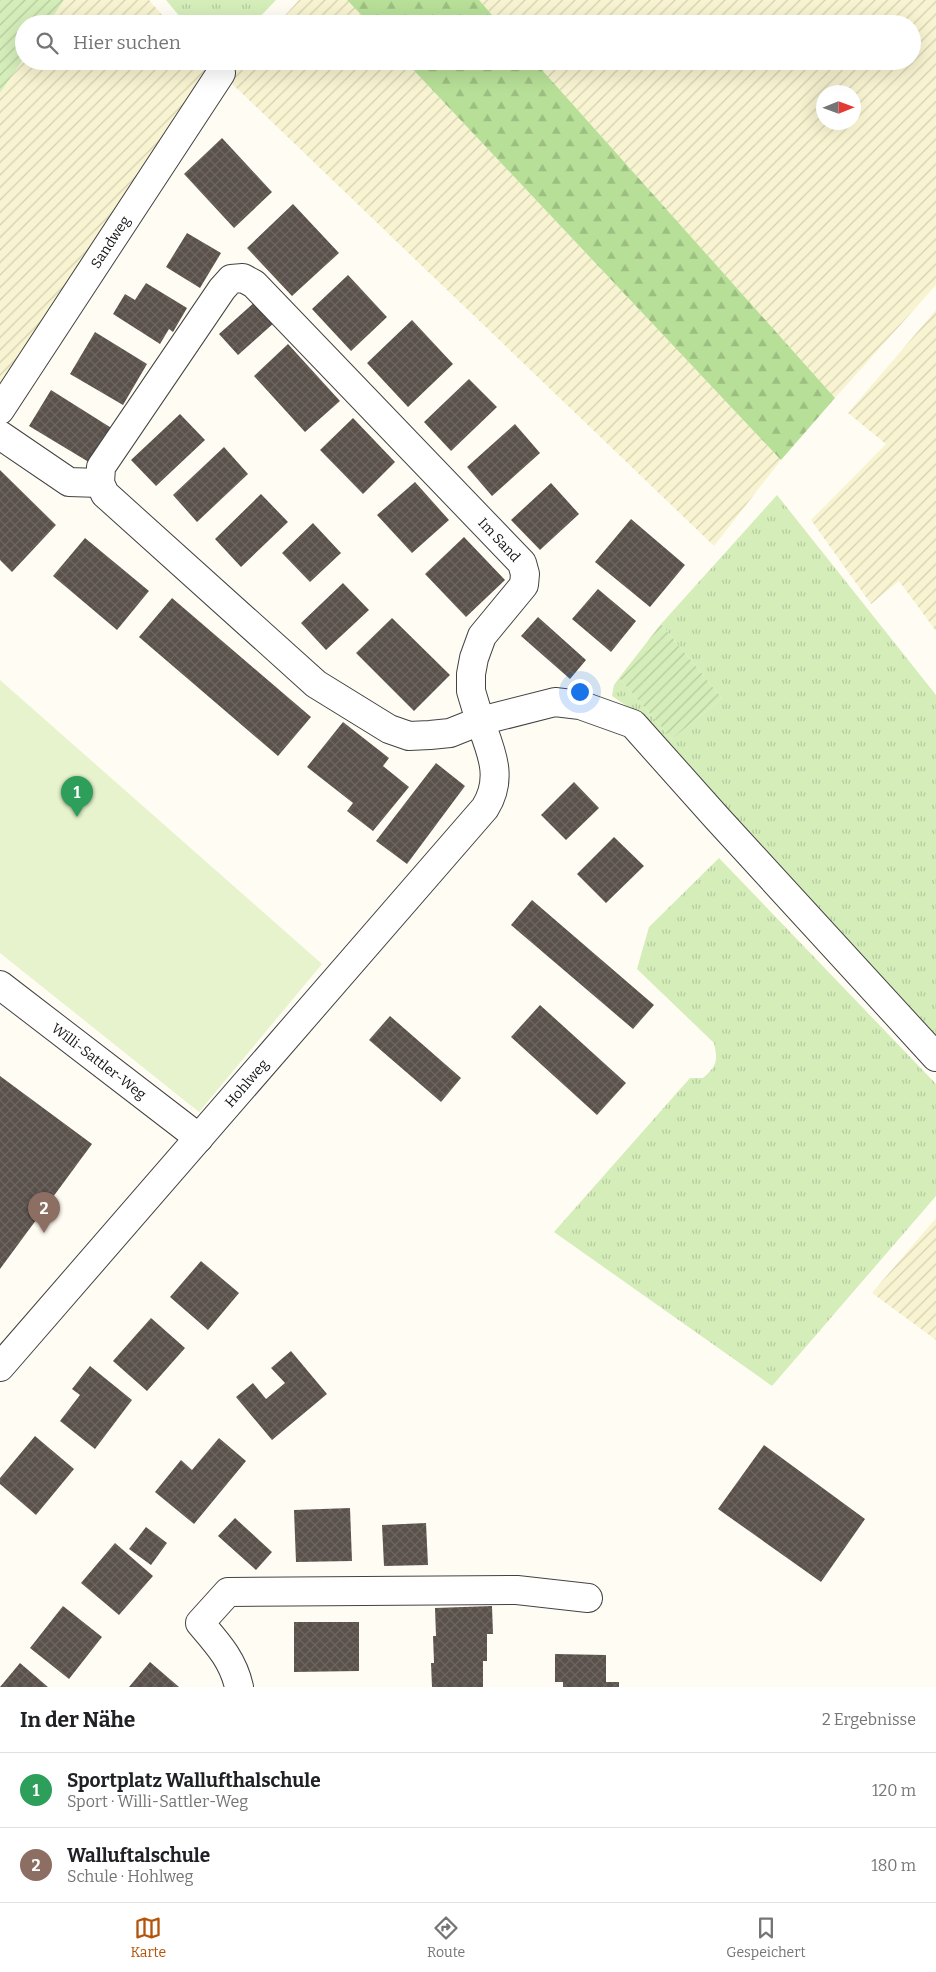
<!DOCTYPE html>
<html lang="de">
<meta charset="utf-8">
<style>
:root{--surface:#fff;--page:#f2f2f2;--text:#202124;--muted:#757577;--line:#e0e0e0;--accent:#b45309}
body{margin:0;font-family:Bitter,serif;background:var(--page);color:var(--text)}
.compass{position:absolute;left:816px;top:85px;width:45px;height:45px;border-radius:50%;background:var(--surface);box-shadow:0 5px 20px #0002;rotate:89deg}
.you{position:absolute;left:579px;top:691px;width:18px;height:18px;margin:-12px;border:4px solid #fff;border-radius:50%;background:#1a73e8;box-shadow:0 0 0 8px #1a73e833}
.badge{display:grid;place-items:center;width:32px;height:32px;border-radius:50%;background:var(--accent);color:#fff;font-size:16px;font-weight:700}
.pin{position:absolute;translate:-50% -41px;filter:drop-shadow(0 1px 2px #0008)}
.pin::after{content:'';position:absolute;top:26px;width:18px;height:15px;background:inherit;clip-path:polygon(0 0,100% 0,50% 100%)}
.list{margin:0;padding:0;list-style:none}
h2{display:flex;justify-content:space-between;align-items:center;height:65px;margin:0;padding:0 20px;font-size:21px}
h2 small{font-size:16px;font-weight:400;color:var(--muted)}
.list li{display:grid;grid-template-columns:32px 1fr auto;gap:15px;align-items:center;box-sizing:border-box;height:75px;padding:0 20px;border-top:1px solid var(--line)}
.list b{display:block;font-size:19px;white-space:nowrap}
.list p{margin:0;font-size:16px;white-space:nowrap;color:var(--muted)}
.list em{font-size:16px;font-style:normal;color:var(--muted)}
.icon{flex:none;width:28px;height:28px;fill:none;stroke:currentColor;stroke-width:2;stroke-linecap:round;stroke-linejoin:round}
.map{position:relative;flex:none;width:936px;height:1687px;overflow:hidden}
.search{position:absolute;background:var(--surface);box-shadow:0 5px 20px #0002;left:15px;right:15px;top:15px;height:55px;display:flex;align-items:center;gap:12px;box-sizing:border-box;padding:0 18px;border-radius:28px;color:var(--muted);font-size:19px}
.sheet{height:215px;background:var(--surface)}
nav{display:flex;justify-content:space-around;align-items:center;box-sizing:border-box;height:70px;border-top:1px solid var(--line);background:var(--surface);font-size:14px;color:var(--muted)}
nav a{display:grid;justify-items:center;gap:2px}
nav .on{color:var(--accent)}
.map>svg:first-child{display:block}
.farmland{fill:url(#farmland-furrows);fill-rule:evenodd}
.grass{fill:url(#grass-tufts)}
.forest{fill:url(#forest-firs)}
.garden{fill:url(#garden-furrows)}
.pitch{fill:#e6f3cc}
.building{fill:url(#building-cross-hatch)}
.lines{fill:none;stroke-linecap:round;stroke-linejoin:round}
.minor-casing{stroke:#434343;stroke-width:30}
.minor{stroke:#fff;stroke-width:28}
.labels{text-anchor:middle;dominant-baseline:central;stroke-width:5;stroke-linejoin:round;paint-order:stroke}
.street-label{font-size:14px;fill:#101010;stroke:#fff}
</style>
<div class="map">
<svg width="936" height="1687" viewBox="0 0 936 1687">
<defs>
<pattern id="farmland-furrows" width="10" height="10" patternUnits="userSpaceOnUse" patternTransform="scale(1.25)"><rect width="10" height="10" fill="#f8f4d1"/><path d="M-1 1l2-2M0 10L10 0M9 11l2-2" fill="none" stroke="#d4d0b2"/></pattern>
<pattern id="grass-tufts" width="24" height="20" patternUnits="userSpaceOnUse" patternTransform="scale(1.25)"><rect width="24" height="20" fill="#d4edb9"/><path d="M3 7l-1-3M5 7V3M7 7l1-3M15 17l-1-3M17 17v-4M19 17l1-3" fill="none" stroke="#b5ca9e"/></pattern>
<pattern id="forest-firs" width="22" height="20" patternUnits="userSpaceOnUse" patternTransform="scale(1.25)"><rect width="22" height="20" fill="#b7df97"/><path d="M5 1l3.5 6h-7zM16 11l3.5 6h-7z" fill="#9cbe81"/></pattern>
<pattern id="garden-furrows" width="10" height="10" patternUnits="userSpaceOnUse" patternTransform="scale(1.25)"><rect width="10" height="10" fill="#d4edb9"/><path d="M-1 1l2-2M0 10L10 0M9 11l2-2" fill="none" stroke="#b5ca9e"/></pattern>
<pattern id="building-cross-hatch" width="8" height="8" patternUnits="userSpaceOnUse" patternTransform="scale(1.25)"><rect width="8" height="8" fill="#5a514b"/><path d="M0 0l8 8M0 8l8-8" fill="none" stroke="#6d6561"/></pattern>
</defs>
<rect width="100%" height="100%" fill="#fffdf3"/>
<path class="farmland" d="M64 0H149L170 24H48Z
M299 0H347L370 24H277Z
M479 0H936V285L835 398 534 61H912V24H500ZM824 92H854V122H824Z
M24 58V61H203L214 74 0 394V93Z
M241 61H405L781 460 714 546 226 78Z
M936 310V631L899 581 871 604 811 520 886 444 848 413Z
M936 1218V1340L872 1293Z"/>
<path class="grass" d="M166 0H276L253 24H186Z
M777 495 936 695V1036L754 837 664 745 634 711 612 696 614 685 619 678 672 739 722 698 661 624Z
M719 858 936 1084V1196L772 1386 554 1232 690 1078H703C717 1065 718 1062 714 1043L637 969 649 927Z"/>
<path class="forest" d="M347 0H479L500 24H370Z
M405 61H534L835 398 781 460Z"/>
<path class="garden" d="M0 0H64L48 24H24V58L0 93Z
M661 624 722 698 672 739 619 678Z"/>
<path class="pitch" d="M0 680 322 964 199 1112 0 953Z"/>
<path class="building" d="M222 138 272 192 234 228 184 174Z
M293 204 339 253 292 296 247 248Z
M187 233 221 253 200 288 166 267Z
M348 275 387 317 351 351 312 309Z
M146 283 187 308 173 332 169 329 160 344 113 314 125 294 135 300Z
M256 301 275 322 238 355 219 334Z
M412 320 453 364 408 407 367 363Z
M95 332 147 364 123 405 70 374Z
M288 344 340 401 305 432 254 376Z
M469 379 497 407 451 451 424 422Z
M51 390 113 429 92 464 29 426Z
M180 414 205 440 156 486 131 460Z
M353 418 395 462 363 494 320 450Z
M515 424 540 453 492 496 467 467Z
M224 447 248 474 197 522 173 495Z
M0 470 56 525 12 572 0 560Z
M415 482 449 520 412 553 377 515Z
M551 483 579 514 540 550 511 520Z
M261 494 288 522 241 567 215 539Z
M631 519 685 565 650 607 595 562Z
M313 523 341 553 310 582 282 553Z
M464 537 505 580 466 617 425 574Z
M85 538 149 591 117 630 53 576Z
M343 583 369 610 326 650 301 623Z
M598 589 636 621 611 652 572 619Z
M172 598 311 717 278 756 139 637Z
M538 617 586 660 570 679 521 636Z
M392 618 450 675 414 711 356 653Z
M343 722 389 758 383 766 409 787 373 831 347 811 353 803 307 767Z
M436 763 465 786 407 864 376 841Z
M574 782 599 808 566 840 541 815Z
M614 837 644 866 606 903 577 874Z
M532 900 654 1005 633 1029 511 925Z
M540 1005 626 1083 597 1115 511 1037Z
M390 1016 461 1078 441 1102 369 1040Z
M0 1076 92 1144 0 1269Z
M201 1261 239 1293 208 1330 170 1297Z
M151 1318 185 1348 147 1391 113 1361Z
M291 1351 327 1394 272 1440 236 1397 253 1383 266 1399 285 1383 271 1368Z
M90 1366 132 1400 95 1449 60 1421 80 1395 72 1389Z
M35 1436 74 1469 36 1515 0 1484V1478Z
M219 1438 246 1461 194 1524 155 1492 181 1460 192 1470Z
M764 1445 865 1519 821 1582 718 1509Z
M350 1508 352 1561 296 1562 294 1510Z
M235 1518 272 1552 256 1570 218 1536Z
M426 1523 428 1565 384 1566 382 1525Z
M146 1527 167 1543 151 1565 129 1549Z
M115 1543 153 1576 119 1615 81 1583Z
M63 1606 102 1637 69 1679 30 1648Z
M492 1606 493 1634H487V1661H483V1687H432L431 1663H434L433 1636H436L435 1608Z
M294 1622H359V1671L294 1672Z
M555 1654 606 1655V1682H619V1687H563V1682H555Z
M150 1662 179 1687H129Z
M20 1663 48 1687H0Z"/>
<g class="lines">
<defs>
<g id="minor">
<path d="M243 278 254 284 522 563 525 574 524 585 482 636 474 658 471 674V691L480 721 450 733 430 735 409 736 389 729 316 684 105 494 100 483 101 467 222 289 231 279Z"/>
<path id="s1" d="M0 410 221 73"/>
<path d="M0 435 69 482 100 483"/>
<path id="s2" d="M0 985 199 1138"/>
<path id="s3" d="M0 1367 485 808C504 778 491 751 480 721L555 702 580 705 633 724 716 817 936 1057"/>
<path d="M239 1687C233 1660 218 1644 200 1623L228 1592 517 1590 588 1598"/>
</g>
</defs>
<use href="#minor" class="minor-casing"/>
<use href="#minor" class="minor"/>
</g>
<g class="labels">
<g class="street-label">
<text stroke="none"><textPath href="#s1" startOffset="201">Sandweg</textPath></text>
<text transform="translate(499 540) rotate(47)">Im Sand</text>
<text stroke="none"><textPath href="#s2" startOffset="125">Willi-Sattler-Weg</textPath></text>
<text stroke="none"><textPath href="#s3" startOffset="376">Hohlweg</textPath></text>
</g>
</g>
</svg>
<svg class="compass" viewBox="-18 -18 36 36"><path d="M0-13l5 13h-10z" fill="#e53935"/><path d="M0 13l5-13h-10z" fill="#757577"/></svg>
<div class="you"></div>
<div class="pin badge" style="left:77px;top:817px;background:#2e9e5b">1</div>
<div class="pin badge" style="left:44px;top:1233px;background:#8d6e63">2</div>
<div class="search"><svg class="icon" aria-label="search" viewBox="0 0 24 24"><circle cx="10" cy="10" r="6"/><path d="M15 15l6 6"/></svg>Hier suchen</div>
</div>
<section class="sheet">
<h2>In der Nähe<small>2 Ergebnisse</small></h2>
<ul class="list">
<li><span class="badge" style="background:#2e9e5b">1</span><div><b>Sportplatz Wallufthalschule</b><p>Sport · Willi-Sattler-Weg</p></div><em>120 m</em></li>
<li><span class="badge" style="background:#8d6e63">2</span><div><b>Walluftalschule</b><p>Schule · Hohlweg</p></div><em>180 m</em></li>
</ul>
</section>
<nav>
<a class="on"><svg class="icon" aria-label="map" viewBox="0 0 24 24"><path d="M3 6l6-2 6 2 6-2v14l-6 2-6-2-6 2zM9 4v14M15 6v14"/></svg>Karte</a>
<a><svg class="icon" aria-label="directions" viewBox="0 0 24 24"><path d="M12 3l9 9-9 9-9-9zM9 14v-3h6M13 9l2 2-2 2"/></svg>Route</a>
<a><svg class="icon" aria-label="saved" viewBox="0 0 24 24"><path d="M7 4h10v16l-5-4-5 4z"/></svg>Gespeichert</a>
</nav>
